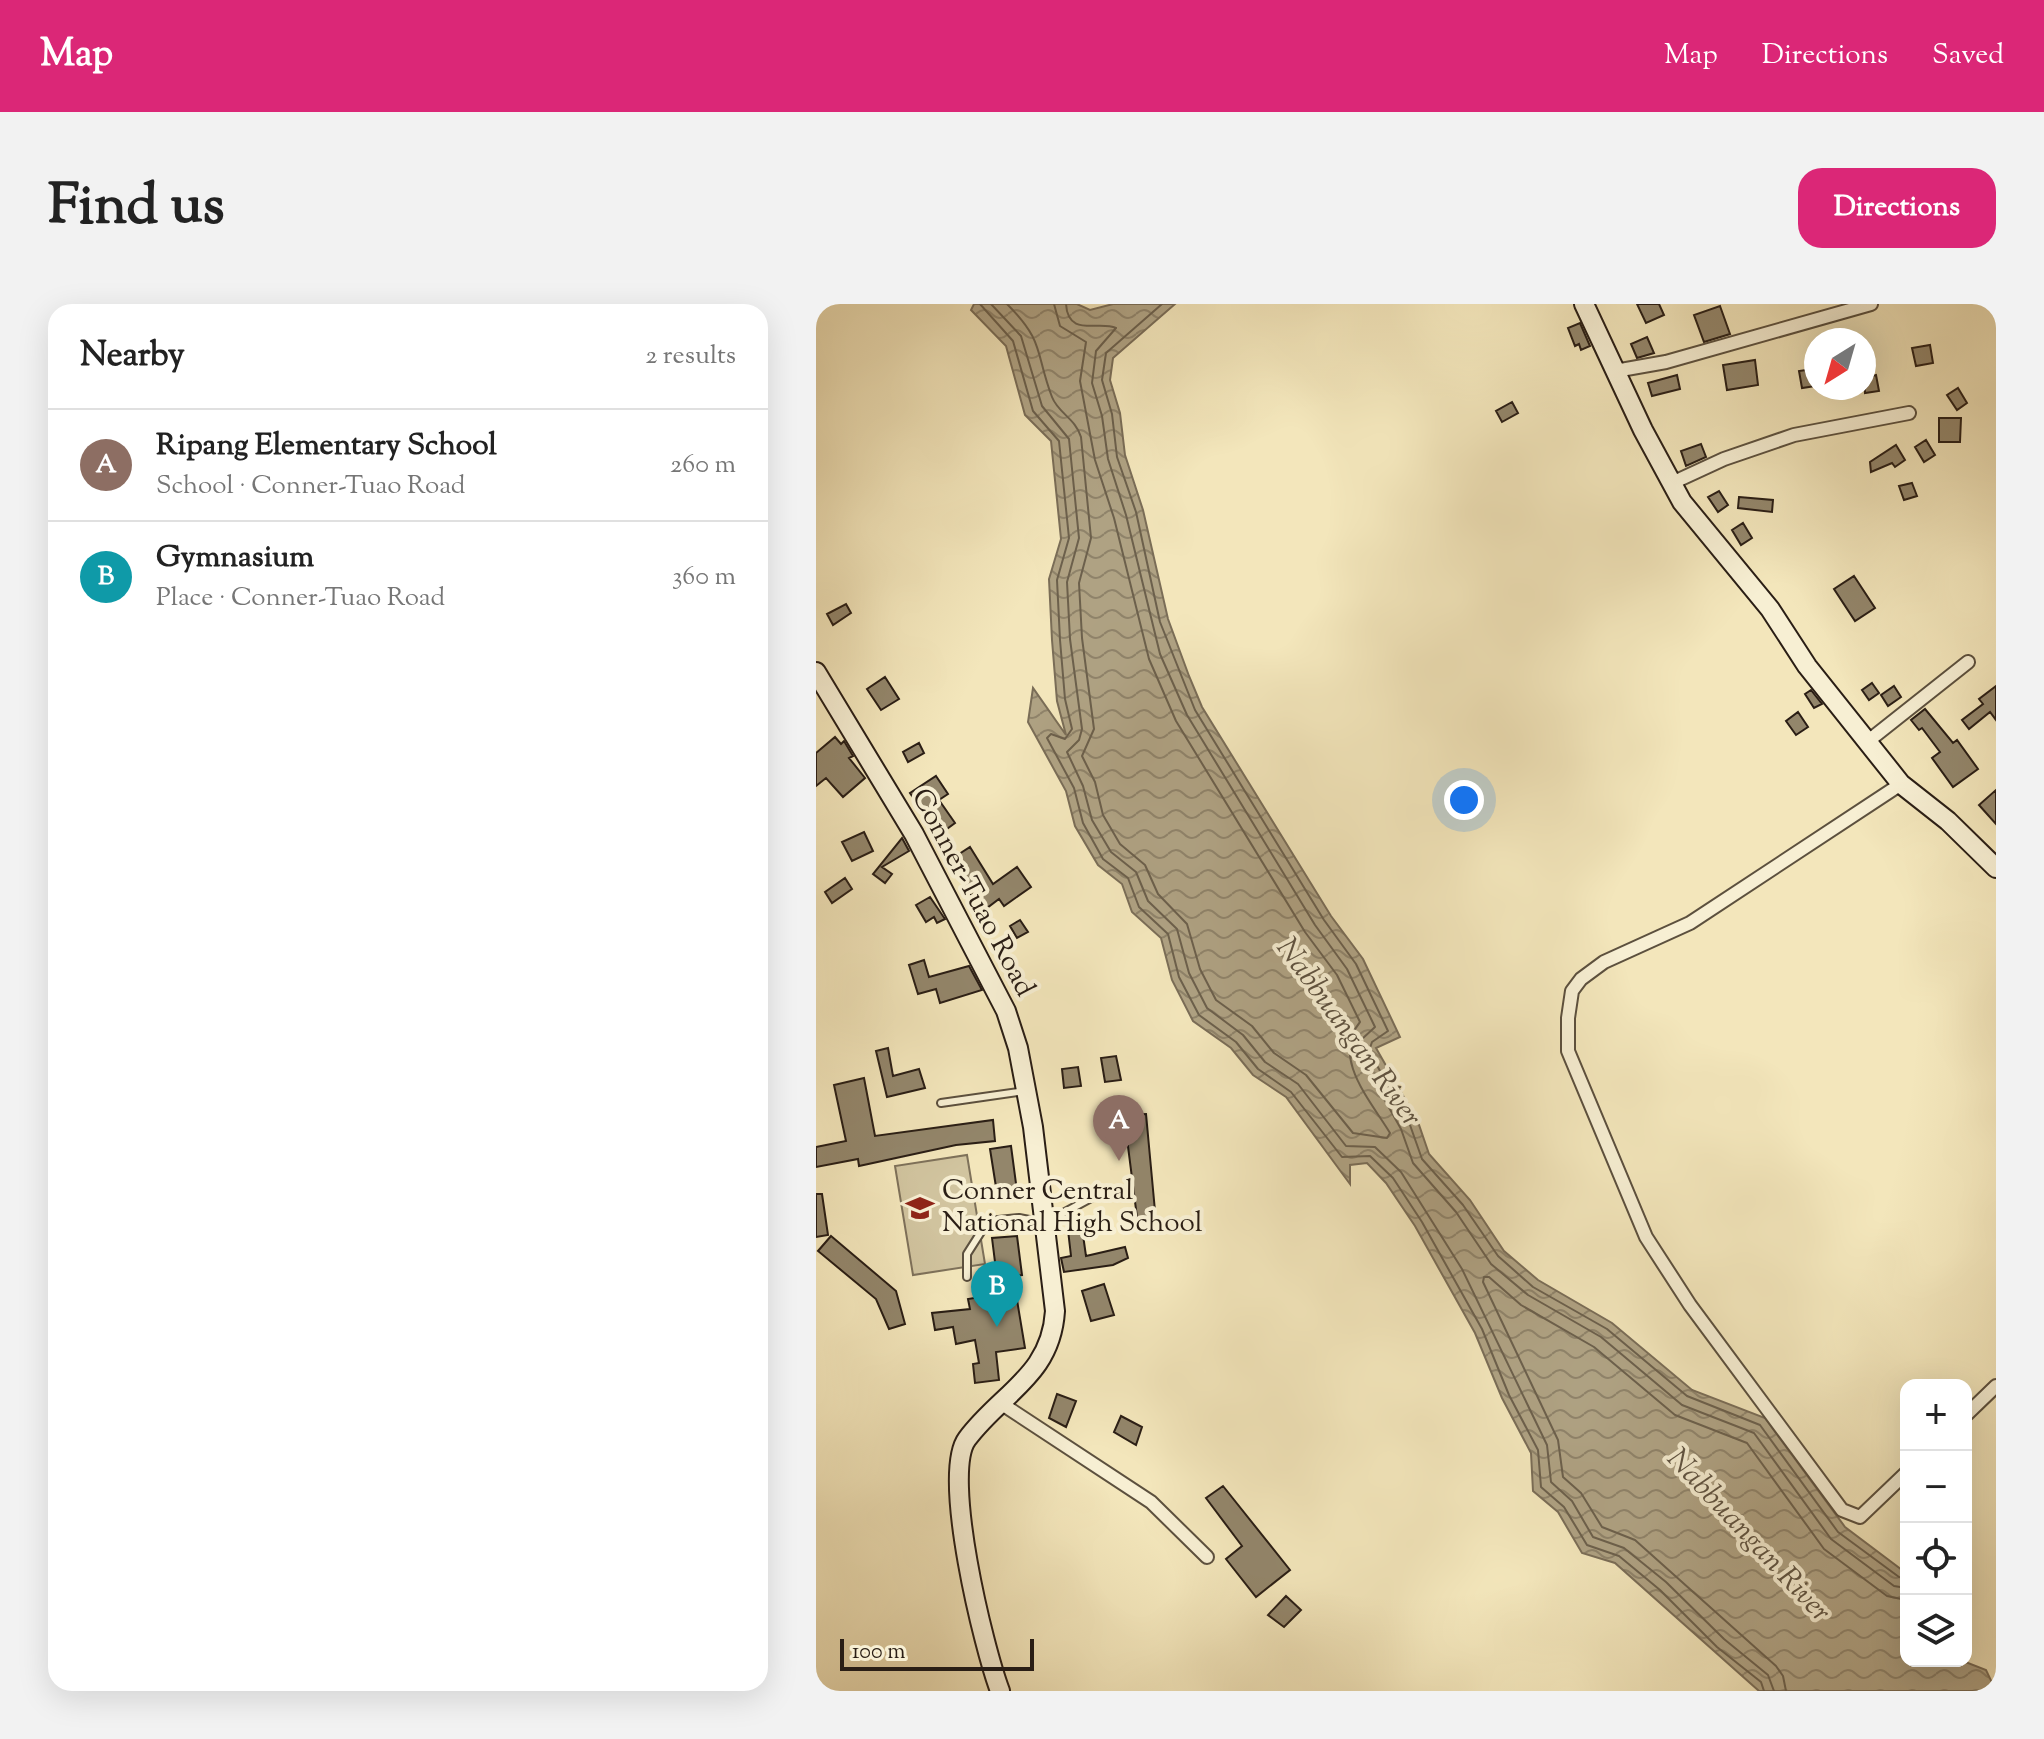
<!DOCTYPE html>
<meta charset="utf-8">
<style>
:root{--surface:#fff;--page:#f2f2f2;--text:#222;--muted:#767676;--line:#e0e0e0;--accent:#db2777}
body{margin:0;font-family:"Sorts Mill Goudy",serif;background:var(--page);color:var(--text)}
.controls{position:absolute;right:24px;bottom:24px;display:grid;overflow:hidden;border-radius:16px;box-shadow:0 8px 32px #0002}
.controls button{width:72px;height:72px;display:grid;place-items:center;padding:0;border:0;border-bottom:2px solid var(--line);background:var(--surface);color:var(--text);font:40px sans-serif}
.compass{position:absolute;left:988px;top:24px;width:72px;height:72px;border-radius:50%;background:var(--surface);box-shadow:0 8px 32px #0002;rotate:217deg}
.scale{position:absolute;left:24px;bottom:20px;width:194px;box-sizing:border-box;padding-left:8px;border:4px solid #2a1e15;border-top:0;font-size:22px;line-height:28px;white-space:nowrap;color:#2a1e15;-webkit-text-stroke:6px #f7efd3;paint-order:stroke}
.you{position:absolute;left:648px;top:496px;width:28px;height:28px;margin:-20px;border:6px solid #fff;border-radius:50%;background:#1a73e8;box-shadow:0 0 0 12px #1a73e833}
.badge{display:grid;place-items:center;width:52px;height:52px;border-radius:50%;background:var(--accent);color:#fff;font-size:26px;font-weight:700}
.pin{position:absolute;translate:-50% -66px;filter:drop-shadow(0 2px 4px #0008)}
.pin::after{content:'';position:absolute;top:42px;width:28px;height:24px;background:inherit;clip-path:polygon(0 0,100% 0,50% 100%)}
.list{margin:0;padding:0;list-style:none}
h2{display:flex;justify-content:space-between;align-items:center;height:104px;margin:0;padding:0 32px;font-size:34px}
h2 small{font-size:26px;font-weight:400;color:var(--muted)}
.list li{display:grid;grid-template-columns:52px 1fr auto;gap:24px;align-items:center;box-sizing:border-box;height:112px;padding:0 32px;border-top:2px solid var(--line)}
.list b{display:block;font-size:30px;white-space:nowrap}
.list p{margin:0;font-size:26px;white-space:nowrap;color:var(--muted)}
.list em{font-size:26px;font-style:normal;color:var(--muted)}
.icon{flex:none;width:44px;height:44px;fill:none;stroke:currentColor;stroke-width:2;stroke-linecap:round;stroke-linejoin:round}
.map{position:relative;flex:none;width:1180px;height:1387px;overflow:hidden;border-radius:24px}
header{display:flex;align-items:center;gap:48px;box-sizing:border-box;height:112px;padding:0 40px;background:var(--accent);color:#fff}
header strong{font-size:38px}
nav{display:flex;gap:44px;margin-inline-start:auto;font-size:28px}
.intro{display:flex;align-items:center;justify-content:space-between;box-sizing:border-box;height:192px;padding:0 48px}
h1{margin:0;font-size:56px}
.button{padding:20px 36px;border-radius:24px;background:var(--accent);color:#fff;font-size:28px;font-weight:700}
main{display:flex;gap:48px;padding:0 48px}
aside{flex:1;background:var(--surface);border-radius:24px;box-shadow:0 8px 32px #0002}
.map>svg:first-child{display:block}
.pitch{fill:#d1c49f;stroke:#7e715a;stroke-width:2}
.water{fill:url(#water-waves);stroke:#7a6d57;stroke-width:2}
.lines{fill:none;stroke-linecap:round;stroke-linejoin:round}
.shore{stroke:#6c604c;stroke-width:2}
.building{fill:#93866b;stroke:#2a1e15;stroke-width:2}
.lane-casing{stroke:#5c503e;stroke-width:10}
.street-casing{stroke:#5c503e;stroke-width:16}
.secondary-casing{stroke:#2a1e15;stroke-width:22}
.lane{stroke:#f7efd3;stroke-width:6}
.street{stroke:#f7efd3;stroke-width:12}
.secondary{stroke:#f7efd3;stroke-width:18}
.labels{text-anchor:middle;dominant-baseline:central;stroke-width:8;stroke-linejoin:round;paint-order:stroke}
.street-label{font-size:28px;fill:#2a1e15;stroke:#f7efd3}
.poi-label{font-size:28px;fill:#2a1e15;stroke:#f7efd3;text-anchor:start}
.water-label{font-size:30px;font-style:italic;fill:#5f5341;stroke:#f7efd3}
</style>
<header>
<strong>Map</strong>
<nav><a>Map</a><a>Directions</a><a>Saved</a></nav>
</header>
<div class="intro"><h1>Find us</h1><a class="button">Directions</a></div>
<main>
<aside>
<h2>Nearby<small>2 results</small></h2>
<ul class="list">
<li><span class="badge" style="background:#8d6e63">A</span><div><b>Ripang Elementary School</b><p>School · Conner-Tuao Road</p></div><em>260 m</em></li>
<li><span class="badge" style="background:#0f9aa8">B</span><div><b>Gymnasium</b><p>Place · Conner-Tuao Road</p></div><em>360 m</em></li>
</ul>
</aside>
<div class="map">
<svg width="1180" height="1387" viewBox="0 0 1180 1387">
<defs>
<pattern id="water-waves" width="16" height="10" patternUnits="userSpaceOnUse" patternTransform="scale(2)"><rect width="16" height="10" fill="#afa283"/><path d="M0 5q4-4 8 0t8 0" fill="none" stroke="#8f836a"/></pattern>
</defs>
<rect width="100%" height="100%" fill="#f3e6bb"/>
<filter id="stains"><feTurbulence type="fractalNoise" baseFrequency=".0025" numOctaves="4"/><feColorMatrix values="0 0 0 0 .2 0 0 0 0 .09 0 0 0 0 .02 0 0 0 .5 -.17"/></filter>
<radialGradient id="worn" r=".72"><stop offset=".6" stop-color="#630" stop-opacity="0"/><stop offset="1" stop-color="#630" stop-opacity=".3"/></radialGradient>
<path class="pitch" d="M151 851 169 960 97 971 79 862Z"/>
<path class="water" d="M158 0H261L274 6 297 0H359L297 54 294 76 304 109 309 151 327 206 352 315 373 372 386 403 515 612 547 655 584 733 560 744 602 818 613 850 654 896 688 947 722 976 796 1019 876 1086 949 1114 1029 1223 1090 1269V1357H1147L1170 1366 1180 1387H943L799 1259 766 1249 742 1208 717 1187 715 1149 686 1094 659 1029 599 922 570 879 551 859 534 861V880L470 793 437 771 415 744 377 717 356 676 345 634 316 608 306 580 282 561 259 522 250 487 212 418 217 384 250 431 241 397 236 336 233 275 245 235 235 137 209 111 190 42 155 6Z"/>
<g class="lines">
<path class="shore" d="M164 0 197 37 217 107 243 137 253 234 241 276 244 336 249 395 256 425 249 435 235 430 231 434 258 484 267 519 287 555 312 574 323 603 352 630 363 673 383 711 420 738 442 765 475 788 526 853 554 852 577 874 606 918 666 1025 693 1091 722 1146 725 1183 748 1203 771 1241 803 1252 844 1286 901 1343 945 1378 948 1387
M175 0 205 32 226 102 253 135 263 234 251 278 254 335 266 425 263 436 251 448 267 482 276 516 295 548 320 568 332 597 361 625 373 669 391 704 427 731 449 758 482 780 530 842 559 843 585 868 646 965 731 1141 735 1178 756 1197 777 1233 808 1244 850 1278 908 1335 952 1371 958 1387
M191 0C229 38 219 48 236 93 242 109 260 115 265 133L275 234 263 279 266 334 278 425 266 452 279 478 287 511 304 540 329 561 342 590 371 620 384 665 400 696 436 722 458 749 490 771 537 829 571 834 574 829C554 796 515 753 544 718L521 671 489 628 360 417 333 355 298 214 279 156 264 77 270 38 244 22 238 0
M250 0C252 34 283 16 300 24L280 47 276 79 286 112 292 155 310 211 344 350 371 411 499 621 531 665 559 723 546 735 544 752 585 825 597 859 640 908 675 960 712 991 785 1033 866 1101 938 1129 1015 1235 1078 1282 1090 1284
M346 0 290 49 286 76 296 110 301 153 320 208 344 318 379 406 508 616 540 660 572 727 556 738 553 747 594 821 606 855 647 901 682 952 717 983 791 1025 871 1092 944 1121 1022 1228 1083 1273 1090 1274
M970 1387 967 1372 960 1362 819 1236 786 1223 765 1189 747 1173 742 1136 667 978 668 973H673L705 1001 778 1043 859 1111 931 1139 1008 1245 1071 1292 1090 1296"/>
</g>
<path class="building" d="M821 0H843L848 11 830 19Z
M904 2 914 30 888 38 878 11Z
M764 19 774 42 765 46 763 40 759 42 752 24Z
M831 33 838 49 821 54 815 40Z
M1114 41 1117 59 1100 62 1096 44Z
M939 56 942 81 911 86 907 61Z
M997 65 1000 82 986 84 983 67Z
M861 71 864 85 836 92 832 79Z
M1060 71 1063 87 1049 89 1048 74Z
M1142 84 1151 99 1141 106 1131 91Z
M696 98 702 109 686 118 680 107Z
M1123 114H1145L1144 138H1123Z
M1110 136 1119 151 1108 158 1099 143Z
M885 140 890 153 870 162 865 147Z
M1080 141 1089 156 1079 163 1076 159 1055 168 1054 158Z
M1096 179 1101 192 1088 196 1083 182Z
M903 187 912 201 902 208 892 193Z
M923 193 957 196 956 208 922 204Z
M927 219 936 234 925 241 916 226Z
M1038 272 1059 304 1039 317 1018 285Z
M30 300 35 309 17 321 11 310Z
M69 373 83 395 65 406 51 385Z
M1056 379 1063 389 1053 396 1046 386Z
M1078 382 1085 393 1072 402 1065 391Z
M1180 382V416L1174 408 1153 425 1146 416 1167 400 1163 395Z
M995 386 1006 400 998 404 989 390Z
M1109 405 1137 439 1141 436 1162 465 1137 483 1116 454 1124 448 1106 424 1103 426 1095 416Z
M982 408 992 423 980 431 970 417Z
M19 433 25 440 28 437 37 452 33 454 49 474 27 493 10 474 0 482V449Z
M103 439 108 449 92 458 87 448Z
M120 472 132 490 123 496 139 519 128 527 112 504 106 507 94 489Z
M1180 486V520L1163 501Z
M48 528 57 547 36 557 26 538Z
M86 534 93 547 66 563 76 570 69 579 57 570Z
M154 543 177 580 201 563 215 583 188 602 183 595 167 607 148 582 152 579 137 554Z
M29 574 36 585 16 599 9 588Z
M114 593 129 615 121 619 118 613 110 618 100 601Z
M204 616 212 628 201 634 194 622Z
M108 656 113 673 153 662 166 686 124 699 120 685 102 690 93 661Z
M72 744 77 772 103 765 109 784 71 793 60 747Z
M300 752 305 776 289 778 285 754Z
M262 763 265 782 248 784 246 765Z
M48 774 59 832 177 816 179 837 140 841 43 862 42 855 0 863V843L30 837 18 781Z
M330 810 339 907H334V929H323L308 811Z
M195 842 201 887 187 889 186 882 180 883 174 845Z
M0 890H6L12 931 0 933Z
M266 924 270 952 309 943 312 954 297 961 248 968 245 954 255 952 252 926Z
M15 932 80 987 89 1020 73 1025 60 995 2 947Z
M201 932 206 971 197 972 209 1044 180 1048 183 1076 159 1079 157 1060 163 1059 159 1036 140 1040 137 1023 119 1026 116 1009 154 1005 152 995 183 990 176 934Z
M288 980 298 1011 275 1017 266 987Z
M241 1090 260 1097 250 1123 233 1114Z
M305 1112 326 1123 320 1141 298 1128Z
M407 1182 474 1266 440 1293 410 1255 426 1242 390 1194Z
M470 1292 485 1306 468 1323 452 1311Z"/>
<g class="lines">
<defs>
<path id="lane" d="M125 799 209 787
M151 973V950L172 917 203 914 229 919 286 888"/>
<path id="street" d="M799 67 850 58 1055 0
M856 179 908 155 978 131 1093 109
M1051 438 1152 358
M1085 480 874 619 788 658 765 675 756 687 752 714V747L830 933 874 1001 1026 1206 1044 1213 1090 1169
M186 1100 335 1198 391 1253
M1150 1111 1180 1082"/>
<path id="secondary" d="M768 0 827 126 866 198 954 305 991 362 1085 480 1132 517 1180 564
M0 368 98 530 190 707 202 744 217 823 239 1007C235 1072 185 1089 151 1135 125 1170 168 1345 184 1387"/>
</defs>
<use href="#lane" class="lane-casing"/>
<use href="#street" class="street-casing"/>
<use href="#secondary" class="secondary-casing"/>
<use href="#lane" class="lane"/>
<use href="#street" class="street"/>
<use href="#secondary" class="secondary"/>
</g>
<defs>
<symbol id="school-bare" viewBox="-9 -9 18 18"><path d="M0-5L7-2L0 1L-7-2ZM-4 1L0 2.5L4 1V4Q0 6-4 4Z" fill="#8f2418" stroke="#f7efd3" stroke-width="2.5" paint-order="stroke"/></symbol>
</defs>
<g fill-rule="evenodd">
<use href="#school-bare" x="84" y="884" width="40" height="40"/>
</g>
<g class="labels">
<g class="street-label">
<text transform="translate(156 589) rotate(62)">Conner-Tuao Road</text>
</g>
<g class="poi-label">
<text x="126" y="888">Conner Central<tspan x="126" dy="32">National High School</tspan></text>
</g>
<g class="water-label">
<text transform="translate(532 729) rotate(54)">Nabbuangan River</text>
<text transform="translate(932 1232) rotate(47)">Nabbuangan River</text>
</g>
</g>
<rect width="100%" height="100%" filter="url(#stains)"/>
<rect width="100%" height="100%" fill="url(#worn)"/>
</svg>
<div class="controls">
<button>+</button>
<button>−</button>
<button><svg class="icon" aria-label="locate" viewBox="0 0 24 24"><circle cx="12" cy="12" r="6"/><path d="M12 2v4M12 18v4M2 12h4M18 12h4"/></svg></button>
<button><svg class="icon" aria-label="layers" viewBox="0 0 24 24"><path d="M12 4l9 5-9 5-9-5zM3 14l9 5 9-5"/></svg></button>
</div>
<svg class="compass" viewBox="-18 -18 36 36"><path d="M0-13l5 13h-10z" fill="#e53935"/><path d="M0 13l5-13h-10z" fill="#767676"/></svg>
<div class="scale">100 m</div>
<div class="you"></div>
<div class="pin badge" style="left:303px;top:857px;background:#8d6e63">A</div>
<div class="pin badge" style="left:181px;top:1023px;background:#0f9aa8">B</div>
</div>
</main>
